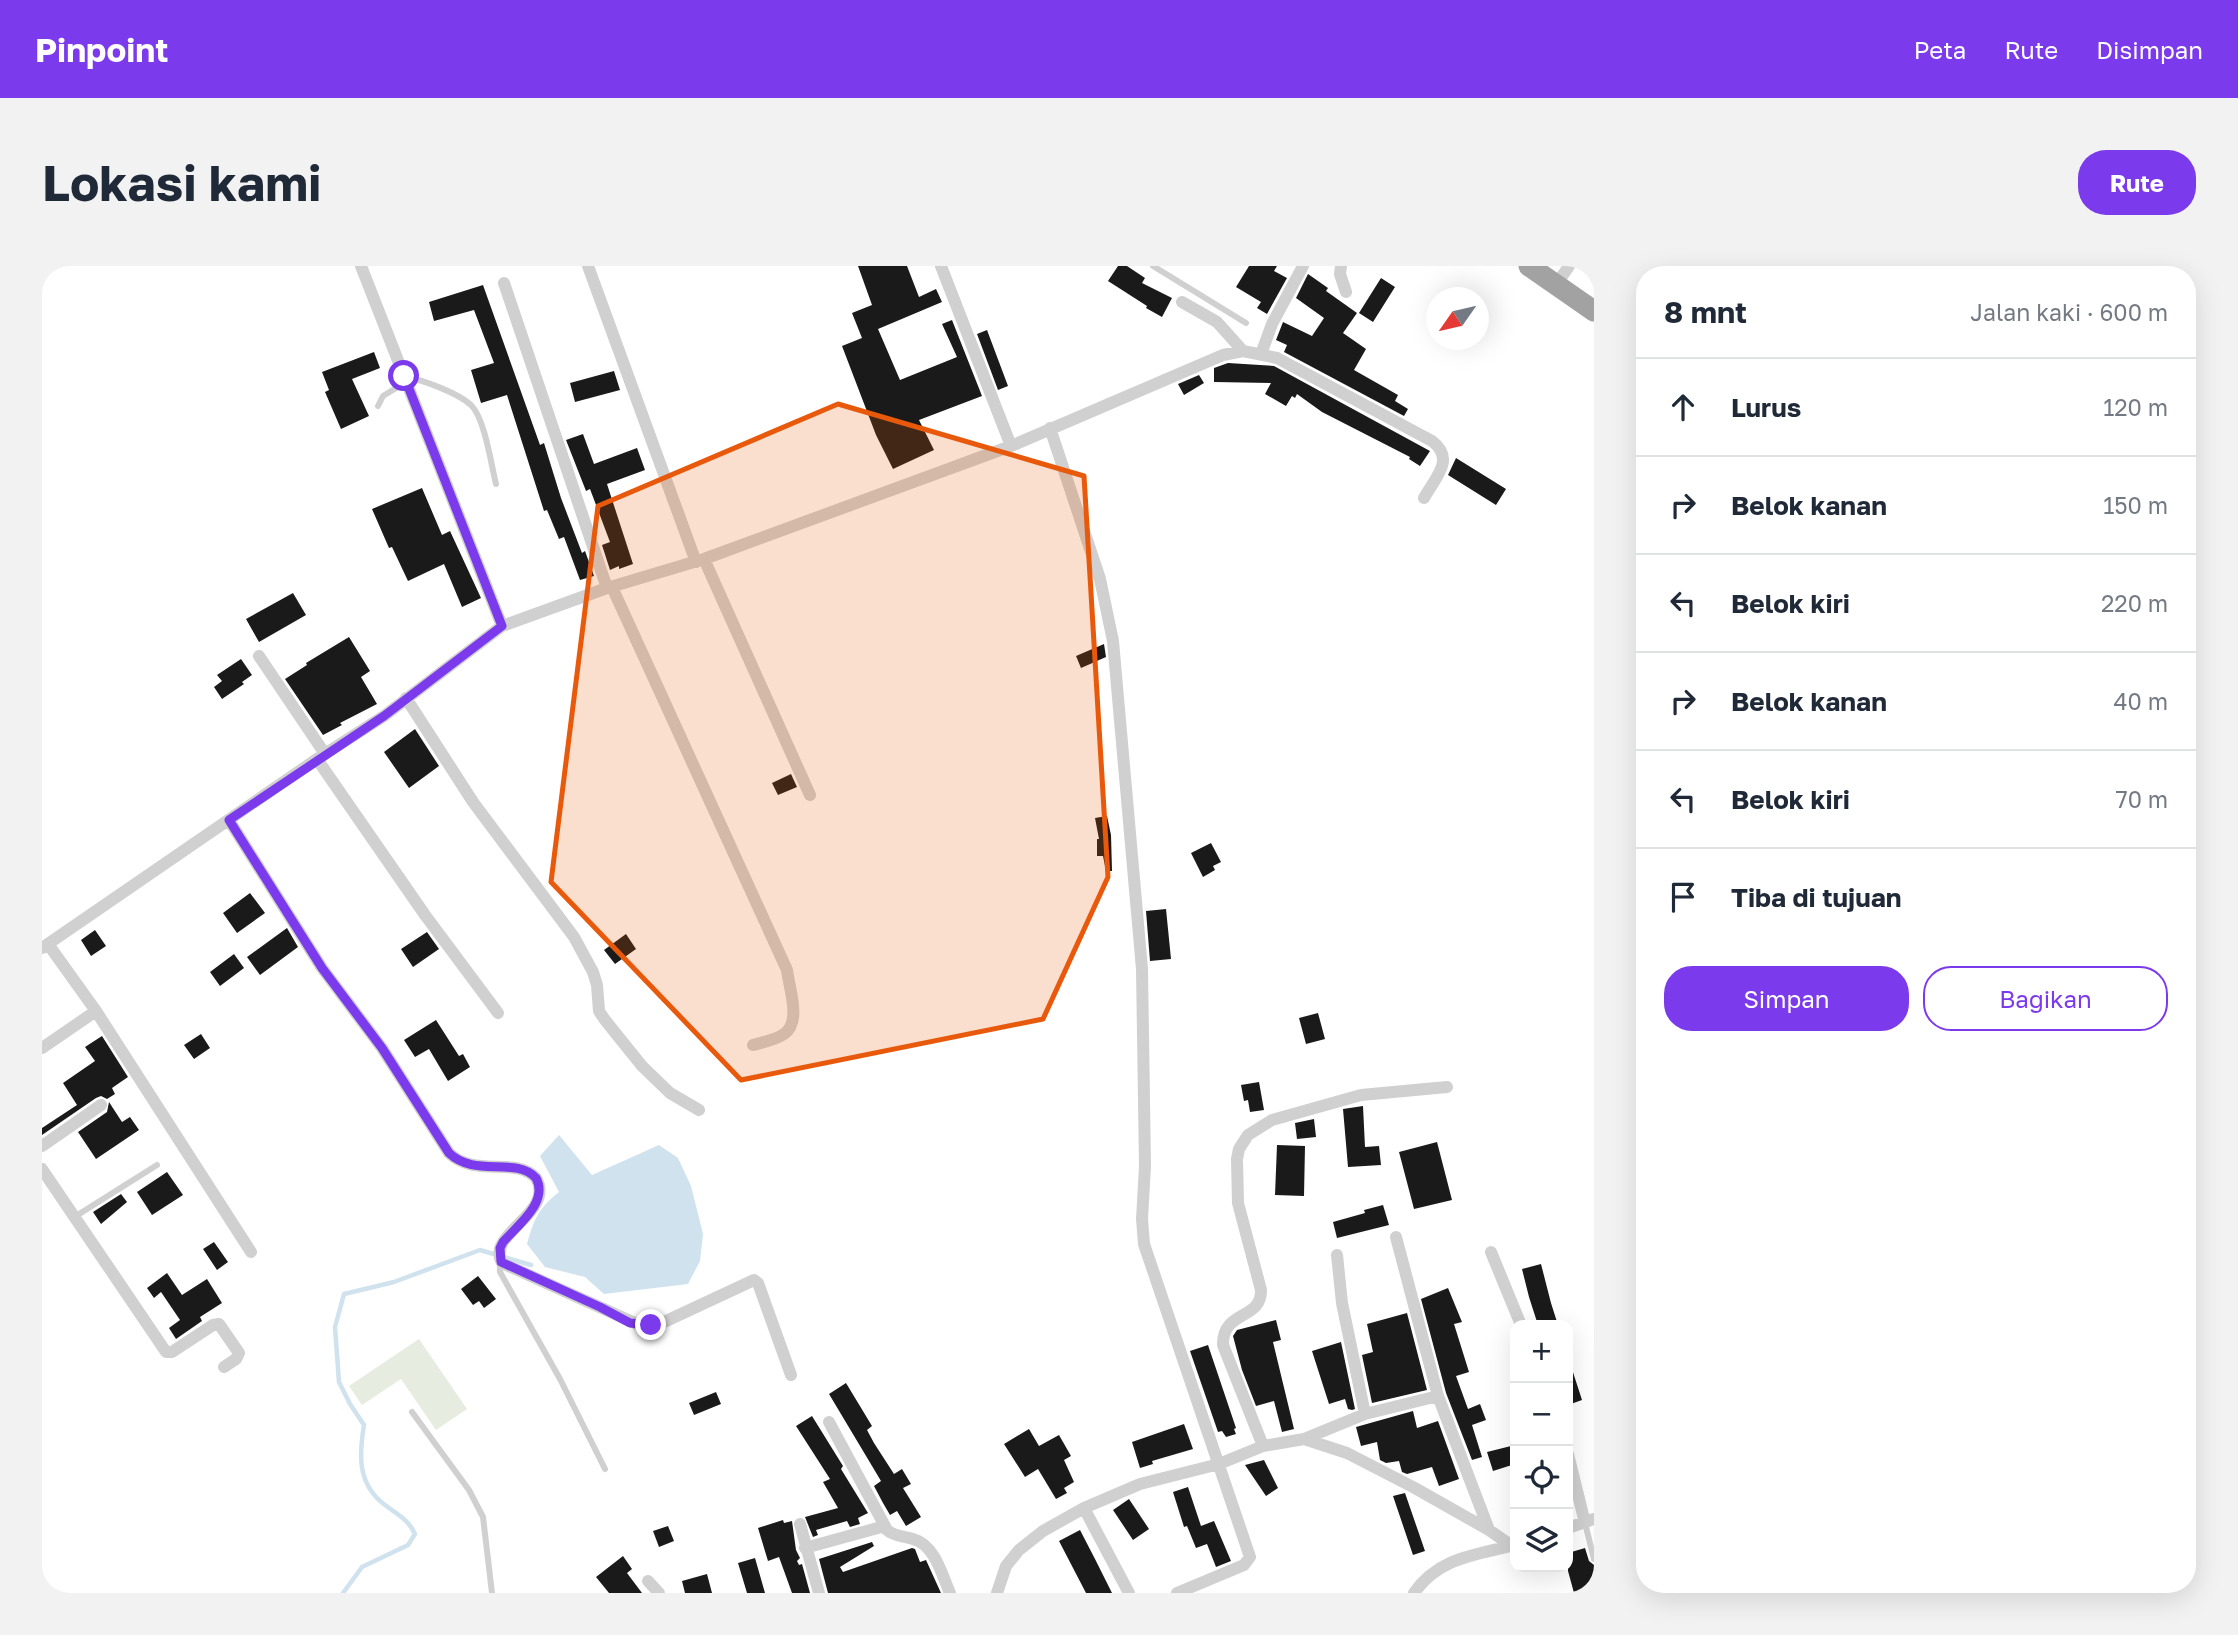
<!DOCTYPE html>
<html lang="id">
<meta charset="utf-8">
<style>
:root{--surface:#fff;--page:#f2f2f3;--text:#1f2937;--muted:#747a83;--line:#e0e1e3;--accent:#7c3aed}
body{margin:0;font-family:"Golos Text",sans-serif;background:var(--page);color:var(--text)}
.controls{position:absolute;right:21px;bottom:21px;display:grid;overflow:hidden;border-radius:14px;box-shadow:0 7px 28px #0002}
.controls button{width:63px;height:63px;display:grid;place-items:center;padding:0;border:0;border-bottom:2px solid var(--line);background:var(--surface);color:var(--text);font:35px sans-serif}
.compass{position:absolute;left:1384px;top:21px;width:63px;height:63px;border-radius:50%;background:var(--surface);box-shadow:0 7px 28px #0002;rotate:236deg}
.stop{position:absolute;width:21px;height:21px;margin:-16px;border:5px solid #7c3aed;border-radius:50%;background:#fff}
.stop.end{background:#7c3aed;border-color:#fff;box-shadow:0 2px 7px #0008}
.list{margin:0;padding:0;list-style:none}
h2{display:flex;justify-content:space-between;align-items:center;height:91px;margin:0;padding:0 28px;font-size:30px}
h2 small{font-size:23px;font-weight:400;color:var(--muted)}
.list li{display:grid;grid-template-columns:46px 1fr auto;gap:21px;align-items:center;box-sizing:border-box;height:98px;padding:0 28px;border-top:2px solid var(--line)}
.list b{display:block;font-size:26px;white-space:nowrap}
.list em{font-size:23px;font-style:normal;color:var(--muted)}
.actions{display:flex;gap:14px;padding:21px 28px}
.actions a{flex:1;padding:16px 0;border:2px solid var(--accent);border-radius:28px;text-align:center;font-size:24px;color:var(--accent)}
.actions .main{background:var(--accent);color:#fff}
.icon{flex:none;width:38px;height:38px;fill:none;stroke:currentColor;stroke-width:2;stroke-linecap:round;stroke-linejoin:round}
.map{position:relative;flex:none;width:1552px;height:1327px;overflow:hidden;border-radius:28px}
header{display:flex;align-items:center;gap:42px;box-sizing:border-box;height:98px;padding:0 35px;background:var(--accent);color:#fff}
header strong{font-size:33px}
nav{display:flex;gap:38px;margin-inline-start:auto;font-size:24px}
.intro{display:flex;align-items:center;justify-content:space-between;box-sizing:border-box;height:168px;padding:0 42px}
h1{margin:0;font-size:49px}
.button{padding:18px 32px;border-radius:28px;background:var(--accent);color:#fff;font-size:24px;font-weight:700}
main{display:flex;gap:42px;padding:0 42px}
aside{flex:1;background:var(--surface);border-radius:28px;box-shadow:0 7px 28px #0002}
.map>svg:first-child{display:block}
.green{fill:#e6ecdf}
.water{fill:#cfe2ee}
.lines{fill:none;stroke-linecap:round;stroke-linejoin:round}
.stream{stroke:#cfe2ee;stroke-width:4.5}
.building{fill:#1a1a1a}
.service{stroke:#d0d0d0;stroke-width:6}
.minor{stroke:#d0d0d0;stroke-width:12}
.trunk{stroke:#a2a2a2;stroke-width:21}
.route{stroke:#7c3aed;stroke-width:9}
.marked{fill:#e8590c;fill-opacity:0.2;stroke:#e8590c;stroke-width:5;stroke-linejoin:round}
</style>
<header>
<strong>Pinpoint</strong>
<nav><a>Peta</a><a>Rute</a><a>Disimpan</a></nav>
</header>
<div class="intro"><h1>Lokasi kami</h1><a class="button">Rute</a></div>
<main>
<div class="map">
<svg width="1552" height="1327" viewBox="0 0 1552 1327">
<rect width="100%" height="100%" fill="#fff"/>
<path class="green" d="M377 1073 425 1143 394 1164 359 1113 320 1139 307 1120Z"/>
<path class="water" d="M517 869 550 909 617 879 636 892 649 920 661 968 658 995 646 1018 562 1028 543 1011 503 1001 485 978C492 953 496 943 517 926L498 890Z"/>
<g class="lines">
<path class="stream" d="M301 1327 320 1301 366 1279 373 1268C366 1253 356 1249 343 1239 315 1218 317 1189 322 1159L308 1138 297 1116 293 1061 302 1028 352 1016 438 984 489 999"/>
</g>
<path class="building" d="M816 0H865L877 31 894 23 900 36 836 63 858 114 915 91 900 58 910 54 940 130 877 154 892 184 851 203 834 169 800 80 820 72 810 47 830 39Z
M1076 0H1085L1103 12 1100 17 1130 32 1120 51 1104 42 1105 40 1066 15Z
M1207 0H1235L1232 5 1245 12 1225 48 1215 42 1219 36 1194 21Z
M1266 8 1286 22 1284 25 1315 47 1301 67 1324 83 1312 104 1356 129 1353 135 1366 143 1362 150 1242 86 1245 79 1234 74 1241 56 1270 70 1282 52 1254 32Z
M1339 12 1353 21 1331 56 1317 47Z
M441 19 498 179 502 177 519 232 540 287 543 285 552 310 538 314 522 271 517 273 505 244 502 245 465 129 439 137 429 104 452 97 432 44 392 55 387 36Z
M945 64 966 120 956 124 935 68Z
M332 86 338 102 310 113 327 150 299 163 283 126 287 124 280 106Z
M1186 97 1232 100 1388 185 1378 200 1367 193 1368 191 1280 146 1255 128 1253 132 1250 130 1244 140 1223 128 1229 117 1172 116V102Z
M572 105 578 124 533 136 528 117Z
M1157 109 1162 117 1142 129 1136 118Z
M541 168 552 198 595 182 603 204 565 218 591 298 577 303V300L568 304 560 279 568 276 548 223 544 225 524 174Z
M1414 192 1464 223 1454 239 1406 209Z
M380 222 400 269 408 265 439 332 420 341 402 298 366 315 350 281 347 282 330 243Z
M251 327 264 349 217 376 204 353Z
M307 371 328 405 319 411 335 438 298 457 300 459 281 469 243 413 265 399 264 397Z
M1062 378 1064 391 1039 402 1034 390Z
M199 393 210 409 200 416 202 418 180 433 172 421 180 415 175 409Z
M373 463 397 500 367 522 342 486Z
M749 508 755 521 736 529 730 517Z
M1065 550 1069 569 1070 605H1064L1061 590H1055V573H1057L1053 552Z
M1169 577 1179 596 1171 600 1173 604 1161 611 1149 587Z
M208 627 223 647 195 667 181 647Z
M1124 643 1129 693 1108 695 1104 645Z
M245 662 256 681 218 709 205 691Z
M53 664 64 680 49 690 39 674Z
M385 666 397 683 371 701 359 683Z
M584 668 594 683 573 698 562 684Z
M192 688 202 702 178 720 168 706Z
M1276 747 1283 773 1264 778 1257 752Z
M394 754 417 790 421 788 428 801 406 815 387 783 373 791 362 774Z
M159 768 168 782 152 793 142 779Z
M60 770 86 811 70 822 73 828 65 833 59 830 54 832 0 869V862L35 839 21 817 53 795 43 781Z
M1217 816 1222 844 1208 846 1206 834 1202 835 1199 819Z
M67 836 80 856 88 851 97 864 54 893 36 866 65 846Z
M1321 840 1323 881 1337 880 1339 899 1306 901 1301 843Z
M1272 853 1274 871 1255 873 1253 857Z
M1395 876 1410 934 1372 943 1357 886Z
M1235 879 1263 880 1262 930 1233 929Z
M125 906 141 929 110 949 95 926Z
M79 928 85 936 59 958 51 946Z
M1341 939 1347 959 1295 972 1291 956 1323 947 1322 944Z
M172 976 186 996 175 1004 161 983Z
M1499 998 1509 1037 1516 1059H1496L1487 1031 1480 1003Z
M125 1007 140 1029 165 1013 180 1037 158 1051 160 1055 134 1073 127 1062 138 1054 119 1026 112 1032 105 1022Z
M436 1010 454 1033 442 1042 437 1035 431 1039 419 1023Z
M1406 1022 1420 1056 1412 1058 1427 1106 1414 1110 1426 1143 1438 1138 1444 1154 1430 1159 1440 1191 1430 1194 1404 1127 1379 1033Z
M1365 1047 1385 1124 1330 1137 1320 1089 1331 1086 1325 1058Z
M1234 1054 1239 1074 1231 1076 1252 1163 1240 1166 1232 1135 1214 1140 1200 1104 1191 1070 1195 1064Z
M1299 1076 1313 1143 1310 1144 1306 1143 1303 1133 1287 1138 1270 1085Z
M1166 1079 1194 1162 1192 1163 1194 1168 1184 1171 1180 1165 1176 1166 1148 1085Z
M1528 1097 1540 1134 1526 1139V1098Z
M804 1117 830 1160 825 1164 832 1177 852 1208 860 1203 869 1218 861 1222 879 1251 864 1260 855 1245 848 1249 841 1237 832 1220 839 1215 787 1128Z
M674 1126 679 1138 652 1149 647 1137Z
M1371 1145 1375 1162 1396 1155 1417 1213 1397 1220 1390 1201 1365 1208 1360 1206 1357 1195 1344 1197 1338 1194 1335 1176 1319 1180 1314 1161Z
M770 1150 801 1200 799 1203 826 1247 816 1252 818 1258 808 1261 805 1255 774 1264 776 1269 771 1271 763 1251 796 1242 781 1216 788 1213 754 1160Z
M1142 1158 1151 1183 1110 1195 1111 1198 1098 1202 1090 1176Z
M987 1163 997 1180 1017 1169 1029 1190 1022 1194 1032 1216 1022 1222 1025 1227 1014 1233 996 1203 983 1211 962 1178Z
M1473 1179V1198L1451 1205 1445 1186Z
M1222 1194 1236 1222 1224 1230 1203 1199Z
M1146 1221 1159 1260 1172 1255 1189 1295 1174 1301 1165 1278 1154 1282 1145 1260 1142 1261 1131 1226Z
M1363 1227 1383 1285 1371 1289 1351 1230Z
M1087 1233 1107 1263 1091 1274 1071 1244Z
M741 1254 742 1257 750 1255 754 1284 758 1292 755 1295 757 1299 760 1298 768 1327H750L737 1291 726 1295 716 1262Z
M626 1260 632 1275 617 1281 611 1265Z
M1038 1264 1053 1293 1070 1327H1044L1017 1275Z
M830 1276 832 1280 798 1301 801 1306 870 1282 873 1283 878 1296 884 1294 899 1327H786L777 1293Z
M1543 1282 1547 1295 1552 1299V1327H1532L1526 1305V1287Z
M581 1290 590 1303 585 1307 600 1327H567L554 1311Z
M713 1292 723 1327H705L696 1297Z
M665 1308 670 1327H643L640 1315Z"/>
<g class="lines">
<path class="service" d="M1111 0 1204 57
M364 111C381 114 416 127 429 139 443 153 449 198 454 218
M336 140 341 130 364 116
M34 950 115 899
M458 998V1006L518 1113 563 1203
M370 1146 427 1224 441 1251 450 1327
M1543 1257 1552 1293"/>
<path class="minor" d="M319 0 460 360
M546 0 654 296
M899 0 969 180
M1299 0 1298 8 1304 26
M1547 0 1552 4
M462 17 565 322
M1514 19 1527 0
M1140 36 1175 56 1201 85
M1219 88 1230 58 1261 0
M1008 162 1058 313 1071 375 1100 703 1103 900 1100 953 1102 978 1208 1291 1202 1299 1135 1327
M662 293 768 529
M570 321 745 704C747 722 760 756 742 768 734 774 721 776 711 779
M217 390 283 488
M364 432 431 536 532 671 551 706 555 719 557 745 563 754 600 800 628 827 657 844
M275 493 383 649 456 747
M187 554 280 702 340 782 407 887C433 912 473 890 494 912 514 947 443 968 460 997L595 1058 609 1059 622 1056 712 1014 716 1017 749 1109
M6 678 54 745 209 986
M0 682 275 493 342 450 460 360 565 322 662 293 969 180 1181 89 1201 85 1235 92 1390 175C1414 193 1393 212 1382 232
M0 782 54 745
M0 880 59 839
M0 903 124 1086H130L171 1059 177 1058 197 1087 194 1093 182 1101
M1354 971 1396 1130 1447 1264
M1449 986 1479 1059
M1295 989 1300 1037 1323 1148
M787 1156 845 1264C853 1271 862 1270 871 1273 893 1279 900 1309 908 1327
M1262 1173 1323 1148 1396 1130
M1221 1180 1181 1079C1180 1044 1220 1054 1219 1024L1196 937 1195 893 1197 883 1206 869 1230 854 1319 829 1405 821
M1526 1188 1543 1257
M1042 1242 1087 1327
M758 1258 777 1327
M1526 1262 1552 1253
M763 1282 843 1260
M606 1315 617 1327
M955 1327 964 1300 977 1284 1001 1265 1042 1242 1098 1218 1177 1198 1221 1180 1262 1173 1305 1187 1371 1221 1447 1264 1470 1280
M1372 1327C1397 1291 1434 1289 1473 1279"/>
<path class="trunk" d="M1487 0 1552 45"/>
</g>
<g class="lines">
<path class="route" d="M362 110 460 360 342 450 187 554 280 702 340 782 407 887C433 912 473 890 494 912 507 936 476 959 461 976L458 982 459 996 558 1041 588 1057 609 1059"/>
</g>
<path class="marked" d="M796 138 1042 210 1066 611 1001 753 699 814 509 616 556 240Z"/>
</svg>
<div class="controls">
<button>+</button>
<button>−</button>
<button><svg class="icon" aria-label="locate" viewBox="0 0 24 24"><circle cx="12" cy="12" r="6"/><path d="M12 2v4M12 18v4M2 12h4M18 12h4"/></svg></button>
<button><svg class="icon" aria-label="layers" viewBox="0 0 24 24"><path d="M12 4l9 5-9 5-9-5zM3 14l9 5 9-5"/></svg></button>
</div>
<svg class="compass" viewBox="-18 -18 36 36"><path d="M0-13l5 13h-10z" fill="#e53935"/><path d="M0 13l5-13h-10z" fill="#747a83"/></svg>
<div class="stop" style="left:362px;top:110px"></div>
<div class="stop end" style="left:609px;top:1059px"></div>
</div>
<aside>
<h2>8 mnt<small>Jalan kaki · 600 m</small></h2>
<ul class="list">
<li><svg class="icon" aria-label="ahead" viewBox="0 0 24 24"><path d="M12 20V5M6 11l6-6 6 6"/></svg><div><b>Lurus</b></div><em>120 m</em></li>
<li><svg class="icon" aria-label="right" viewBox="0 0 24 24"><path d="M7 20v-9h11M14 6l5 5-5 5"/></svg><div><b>Belok kanan</b></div><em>150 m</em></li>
<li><svg class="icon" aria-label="left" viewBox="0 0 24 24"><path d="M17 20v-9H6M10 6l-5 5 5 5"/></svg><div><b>Belok kiri</b></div><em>220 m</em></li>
<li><svg class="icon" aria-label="right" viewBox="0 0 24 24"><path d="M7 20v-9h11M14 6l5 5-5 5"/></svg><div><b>Belok kanan</b></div><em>40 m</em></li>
<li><svg class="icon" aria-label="left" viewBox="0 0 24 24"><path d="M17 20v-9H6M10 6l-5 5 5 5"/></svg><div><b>Belok kiri</b></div><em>70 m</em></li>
<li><svg class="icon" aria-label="arrive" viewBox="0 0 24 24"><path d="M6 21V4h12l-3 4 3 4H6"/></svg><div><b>Tiba di tujuan</b></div></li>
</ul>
<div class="actions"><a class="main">Simpan</a><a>Bagikan</a></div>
</aside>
</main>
